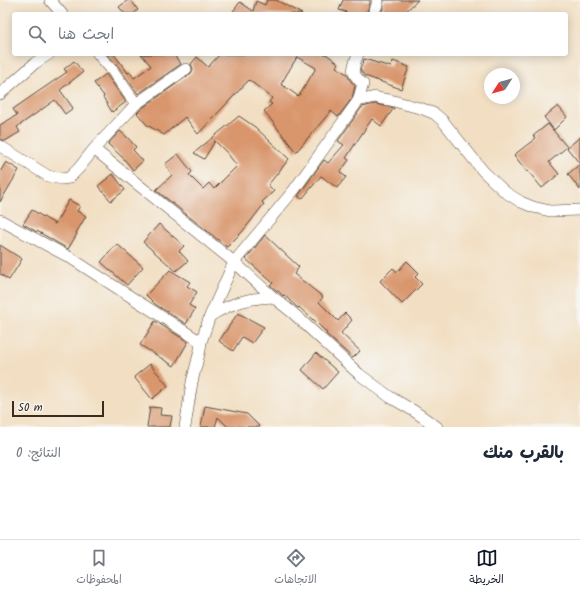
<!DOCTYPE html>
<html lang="ar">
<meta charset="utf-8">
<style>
:root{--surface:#fff;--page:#f2f2f3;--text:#1f2937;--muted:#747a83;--line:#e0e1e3;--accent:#111827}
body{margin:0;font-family:Kalam,"Playpen Sans Arabic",sans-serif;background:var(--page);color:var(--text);direction:rtl}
.compass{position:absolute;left:484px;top:68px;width:36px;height:36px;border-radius:50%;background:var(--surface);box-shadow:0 2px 10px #0003;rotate:234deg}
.scale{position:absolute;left:12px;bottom:10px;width:92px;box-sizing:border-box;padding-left:4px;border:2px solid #3b2a1e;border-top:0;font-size:11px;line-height:14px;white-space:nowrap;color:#3b2a1e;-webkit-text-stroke:3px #f6f6f2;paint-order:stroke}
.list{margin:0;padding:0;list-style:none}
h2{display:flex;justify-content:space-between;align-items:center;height:52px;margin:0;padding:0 16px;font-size:17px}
h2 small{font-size:13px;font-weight:400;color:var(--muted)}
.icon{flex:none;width:22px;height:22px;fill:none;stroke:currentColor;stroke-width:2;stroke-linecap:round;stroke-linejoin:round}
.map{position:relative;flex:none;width:580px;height:427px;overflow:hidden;direction:ltr}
.search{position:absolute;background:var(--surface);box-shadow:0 2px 10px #0003;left:12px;right:12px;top:12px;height:44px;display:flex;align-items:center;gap:10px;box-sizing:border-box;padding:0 14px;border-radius:4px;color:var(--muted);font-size:15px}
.sheet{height:112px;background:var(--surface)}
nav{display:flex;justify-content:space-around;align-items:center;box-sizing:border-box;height:56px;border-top:1px solid var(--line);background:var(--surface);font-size:11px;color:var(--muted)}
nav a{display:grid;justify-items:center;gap:2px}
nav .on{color:var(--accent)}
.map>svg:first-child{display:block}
.building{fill:#d9966d;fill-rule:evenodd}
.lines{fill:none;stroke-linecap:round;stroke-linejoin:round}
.minor-casing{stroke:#564537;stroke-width:12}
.minor{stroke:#fff;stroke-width:11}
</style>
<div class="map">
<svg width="580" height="427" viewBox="0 0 580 427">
<rect width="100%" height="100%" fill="#f6f6f2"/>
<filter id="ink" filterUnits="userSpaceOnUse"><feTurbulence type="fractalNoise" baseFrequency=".025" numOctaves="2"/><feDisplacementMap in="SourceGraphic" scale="8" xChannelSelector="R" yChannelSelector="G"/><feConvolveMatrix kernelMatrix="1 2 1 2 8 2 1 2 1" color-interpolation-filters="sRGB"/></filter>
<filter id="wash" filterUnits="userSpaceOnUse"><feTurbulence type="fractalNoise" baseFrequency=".012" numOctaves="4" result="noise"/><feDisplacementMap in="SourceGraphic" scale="16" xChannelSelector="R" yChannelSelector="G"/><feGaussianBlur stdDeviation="0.9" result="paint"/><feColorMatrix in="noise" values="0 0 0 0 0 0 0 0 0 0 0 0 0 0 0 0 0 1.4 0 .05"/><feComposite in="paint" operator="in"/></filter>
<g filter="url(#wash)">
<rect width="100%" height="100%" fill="#f2dfc3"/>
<g id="blocks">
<path class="building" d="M128 0H131L138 10 133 14H125L119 7Z
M267 0H276L302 14H231L240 2 253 11 256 1 265 5Z
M343 0H370V4L366 14H345L346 12 339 10Z
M384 0H418L403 14H381L383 8Z
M107 54H114L128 73 130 72 134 78 151 66 141 54H173L181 64 138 94 118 66Z
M220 54H326L338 63 336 67 347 74 350 80 355 86 352 98 338 117 331 111 296 152 264 111 272 104 269 102 272 98 249 80 198 134 185 117 164 135 147 125 137 113 141 109 190 74 192 72 193 69 191 64 197 57 208 67ZM297 57 316 68 299 96 298 95V96L281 84Z
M364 59 391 67 393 61 409 67 401 89 365 76 360 70Z
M74 61 83 72 60 90 73 108 65 114 55 100 17 127 20 132 5 141 0 139V125L17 115 13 109 67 72 64 69Z
M106 74 126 102 112 112 103 97 104 96 94 83Z
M375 104 394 108 381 126 372 119 357 141 346 158 349 160 340 172 346 177 337 188 321 176 302 199 298 196 324 160 328 163 344 145 338 141 362 107Z
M558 106 567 117 554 130 544 117Z
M239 116 255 127 289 159 268 185 274 191 262 202 264 204 243 231 227 247 156 190 172 175 165 164 178 154 192 172 189 175 203 189 209 183 214 189 237 166 228 154 215 141 204 159 194 153Z
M548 124 567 147 549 162 559 174 542 188 528 171 527 172 514 155 536 138 533 136Z
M120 131 128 138 136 147 133 150 143 161 133 170 123 158 108 144Z
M580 137V164L567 148Z
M6 162 19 170 0 202V172Z
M580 164V190L568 174Z
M113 174 125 190 111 201 98 186Z
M69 200 80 206 77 211 86 216 76 233 77 234 68 249 37 231V232L23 224 32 210 55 224Z
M159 224 184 246 179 251 188 261 176 271 143 242Z
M265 235 299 267 294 274 323 297 319 302 338 321 345 313 352 320 341 333 360 351 353 358 326 334 327 333 313 319V320L299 307 298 308 284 295 283 296 278 291H277L270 285 273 283 246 259Z
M117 244 143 267 127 285 101 262Z
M0 245 22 259 9 280 0 274Z
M407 261 419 273 415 277 422 284 402 304 380 281 393 268 397 272Z
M170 270 190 282 187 286 197 292 189 305 195 309 186 324 155 304 146 295Z
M238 313 264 327 252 343 242 337 233 351 219 341Z
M155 321 188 342 174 366 140 345Z
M316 353 338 372 323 389 302 370Z
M150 364 168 386 152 399 134 377Z
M205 406 247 414 260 427H228L218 417 215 427H201Z
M150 407 161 408 160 415 172 416 170 427H147Z"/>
</g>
</g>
<g filter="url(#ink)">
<use href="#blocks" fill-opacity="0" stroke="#564537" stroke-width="1"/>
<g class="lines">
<defs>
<path id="minor" d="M50 0 62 14
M373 14 377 5V0
M98 54 112 70 136 104
M358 54C352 70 350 72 363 84L358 101
M0 94 35 63 49 54
M0 146 48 176 62 179 69 178 79 168 94 149 136 104 186 69
M94 149 234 262 210 316 201 342 200 350 192 382 185 427
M0 220 69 257 201 342
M210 316C231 303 248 298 273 297
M437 427 414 411 390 397 359 374 293 313 273 297 234 262 294 190 358 101 375 97 382 99 390 100 423 109 435 114 443 121 483 171 505 192 521 202 533 207 550 211 580 210"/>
</defs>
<use href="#minor" class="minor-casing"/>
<use href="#minor" class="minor"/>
</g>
</g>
</svg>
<svg class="compass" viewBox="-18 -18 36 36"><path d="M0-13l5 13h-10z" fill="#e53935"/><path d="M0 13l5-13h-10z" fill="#747a83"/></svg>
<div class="scale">50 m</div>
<div class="search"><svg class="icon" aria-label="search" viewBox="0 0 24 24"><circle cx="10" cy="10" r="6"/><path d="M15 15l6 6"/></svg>ابحث هنا</div>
</div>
<section class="sheet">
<h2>بالقرب منك<small>النتائج: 0</small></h2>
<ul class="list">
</ul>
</section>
<nav>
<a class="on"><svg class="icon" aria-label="map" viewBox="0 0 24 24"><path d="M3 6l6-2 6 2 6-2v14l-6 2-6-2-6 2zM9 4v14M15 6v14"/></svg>الخريطة</a>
<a><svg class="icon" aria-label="directions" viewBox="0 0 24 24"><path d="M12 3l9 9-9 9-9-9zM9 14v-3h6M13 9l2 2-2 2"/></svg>الاتجاهات</a>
<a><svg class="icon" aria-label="saved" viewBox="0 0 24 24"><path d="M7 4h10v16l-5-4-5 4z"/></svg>المحفوظات</a>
</nav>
